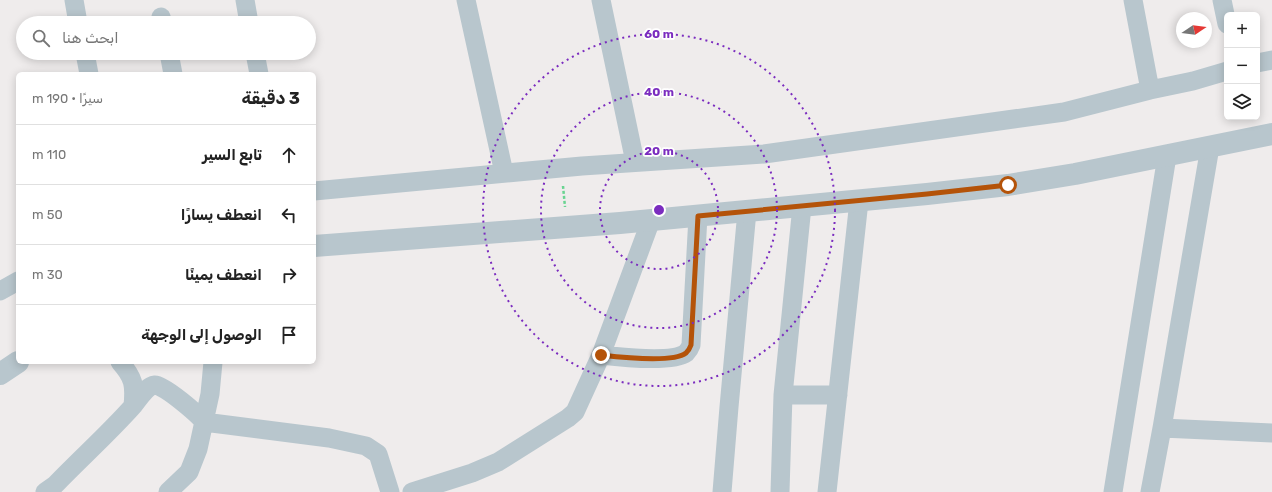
<!DOCTYPE html>
<html lang="ar">
<meta charset="utf-8">
<style>
:root{--surface:#fff;--page:#f6f6f6;--text:#222;--muted:#767676;--line:#e0e0e0}
body{margin:0;font-family:Rubik,Cairo,sans-serif;background:var(--page);color:var(--text);direction:rtl}
.controls{position:absolute;right:12px;top:12px;display:grid;overflow:hidden;border-radius:6px;box-shadow:0 2px 10px #0003}
.controls button{width:36px;height:36px;display:grid;place-items:center;padding:0;border:0;border-bottom:1px solid var(--line);background:var(--surface);color:var(--text);font:20px sans-serif}
.compass{position:absolute;left:1176px;top:12px;width:36px;height:36px;border-radius:50%;background:var(--surface);box-shadow:0 2px 10px #0003;rotate:77deg}
.stop{position:absolute;width:12px;height:12px;margin:-9px;border:3px solid #b45309;border-radius:50%;background:#fff}
.stop.end{background:#b45309;border-color:#fff;box-shadow:0 1px 4px #0008}
.list{margin:0;padding:0;list-style:none}
h2{display:flex;justify-content:space-between;align-items:center;height:52px;margin:0;padding:0 16px;font-size:17px}
h2 small{font-size:13px;font-weight:400;color:var(--muted)}
.list li{display:grid;grid-template-columns:26px 1fr auto;gap:12px;align-items:center;box-sizing:border-box;height:60px;padding:0 16px;border-top:1px solid var(--line)}
.list b{display:block;font-size:15px;white-space:nowrap}
.list em{font-size:13px;font-style:normal;color:var(--muted)}
.icon{flex:none;width:22px;height:22px;fill:none;stroke:currentColor;stroke-width:2;stroke-linecap:round;stroke-linejoin:round}
.map{position:relative;flex:none;width:1272px;height:492px;overflow:hidden;direction:ltr}
.search{position:absolute;background:var(--surface);box-shadow:0 2px 10px #0003;left:16px;top:16px;width:300px;height:44px;display:flex;align-items:center;gap:10px;box-sizing:border-box;padding:0 14px;border-radius:22px;color:var(--muted);font-size:15px}
.panel{position:absolute;background:var(--surface);box-shadow:0 2px 10px #0003;left:16px;top:72px;width:300px;height:292px;border-radius:6px;direction:rtl}
.map>svg:first-child{display:block}
.lines{fill:none;stroke-linecap:round;stroke-linejoin:round}
.path{stroke:#69d491;stroke-width:2.5;stroke-dasharray:3 2;stroke-linecap:butt}
.minor{stroke:#b8c6cd;stroke-width:19}
.tertiary{stroke:#b8c6cd;stroke-width:22}
.route{stroke:#b45309;stroke-width:5}
.ring{fill:none;stroke:#7b2cbf;stroke-width:2;stroke-dasharray:2 4}
.centre{fill:#7b2cbf;stroke:#fff;stroke-width:2}
.ring-label{font-size:12px;text-anchor:middle;font-weight:bold;fill:#7b2cbf;stroke:#fff;stroke-width:3.5;stroke-linejoin:round;paint-order:stroke}
</style>
<div class="map">
<svg width="1272" height="492" viewBox="0 0 1272 492">
<rect width="100%" height="100%" fill="#efecec"/>
<g class="lines">
<path class="path" d="M563 186 565 207"/>
<path class="minor" d="M74 0 78 23
M245 0 249 23
M466 0 504 173
M601 0 635 162
M1133 0 1150 90
M1222 0 1227 24
M161 17 163 23
M85 53 89 74
M169 53 173 74
M255 53 259 74
M1257 63 1272 60
M1210 147 1162 428 1272 433
M314 191 582 166 764 154 1064 112 1150 90 1193 81 1227 71
M0 291 18 281
M601 355C618 357 673 363 686 353 688 351 690 348 691 345L698 216
M120 362C134 378 135 385 133 406
M783 395H838
M45 492 55 485C81 458 109 433 133 406 139 399 146 386 155 385 164 385 198 414 204 422L329 438 366 446 378 454 390 492
M168 492 189 472 198 449 210 394 213 362
M412 492 472 473 498 462 568 418 575 412 601 355 651 220
M722 492 729 407 747 211
M780 492 783 395 802 206
M827 492 859 201
M1113 492 1167 156
M1150 492 1162 428"/>
<path class="tertiary" d="M314 246 620 223 927 194 1008 185 1075 174 1272 134
M0 374 18 362"/>
</g>
<g class="lines">
<path class="route" d="M601 355C618 357 673 363 686 353 688 351 690 348 691 345L698 216 927 194 1008 185"/>
</g>
<g class="ring">
<circle cx="659" cy="210" r="59"/>
<circle cx="659" cy="210" r="118"/>
<circle cx="659" cy="210" r="176"/>
</g>
<circle cx="659" cy="210" r="6" class="centre"/>
<g class="ring-label">
<text x="659" y="38">60 m</text>
<text x="659" y="96">40 m</text>
<text x="659" y="155">20 m</text>
</g>
</svg>
<div class="controls">
<button>+</button>
<button>−</button>
<button><svg class="icon" aria-label="layers" viewBox="0 0 24 24"><path d="M12 4l9 5-9 5-9-5zM3 14l9 5 9-5"/></svg></button>
</div>
<svg class="compass" viewBox="-18 -18 36 36"><path d="M0-13l5 13h-10z" fill="#e53935"/><path d="M0 13l5-13h-10z" fill="#767676"/></svg>
<div class="stop" style="left:1008px;top:185px"></div>
<div class="stop end" style="left:601px;top:355px"></div>
<div class="search"><svg class="icon" aria-label="search" viewBox="0 0 24 24"><circle cx="10" cy="10" r="6"/><path d="M15 15l6 6"/></svg>ابحث هنا</div>
<section class="panel">
<h2>3 دقيقة<small>سيرًا · 190 m</small></h2>
<ul class="list">
<li><svg class="icon" aria-label="ahead" viewBox="0 0 24 24"><path d="M12 20V5M6 11l6-6 6 6"/></svg><div><b>تابع السير</b></div><em>110 m</em></li>
<li><svg class="icon" aria-label="left" viewBox="0 0 24 24"><path d="M17 20v-9H6M10 6l-5 5 5 5"/></svg><div><b>انعطف يسارًا</b></div><em>50 m</em></li>
<li><svg class="icon" aria-label="right" viewBox="0 0 24 24"><path d="M7 20v-9h11M14 6l5 5-5 5"/></svg><div><b>انعطف يمينًا</b></div><em>30 m</em></li>
<li><svg class="icon" aria-label="arrive" viewBox="0 0 24 24"><path d="M6 21V4h12l-3 4 3 4H6"/></svg><div><b>الوصول إلى الوجهة</b></div></li>
</ul>
</section>
</div>
